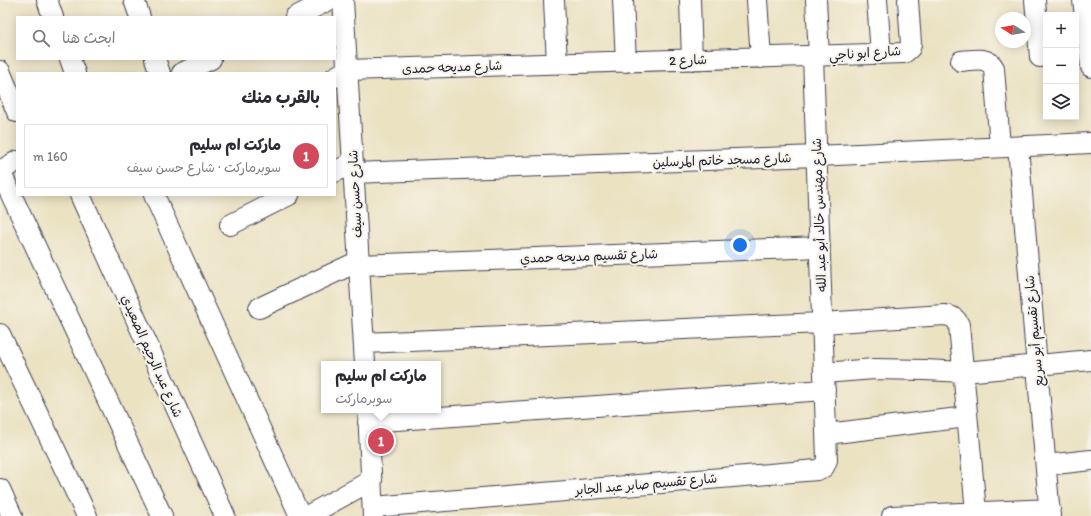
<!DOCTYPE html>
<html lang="ar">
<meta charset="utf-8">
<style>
:root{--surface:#fff;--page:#f7f7f7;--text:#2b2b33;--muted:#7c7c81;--line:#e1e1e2;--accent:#d1495b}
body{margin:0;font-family:Itim,"Playpen Sans Arabic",sans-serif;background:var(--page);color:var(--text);direction:rtl}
.controls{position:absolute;right:12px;top:12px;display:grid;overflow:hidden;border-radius:0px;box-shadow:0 2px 10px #0003}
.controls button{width:36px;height:36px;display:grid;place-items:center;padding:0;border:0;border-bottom:1px solid var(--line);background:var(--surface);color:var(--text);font:20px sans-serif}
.compass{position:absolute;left:995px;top:12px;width:36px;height:36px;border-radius:50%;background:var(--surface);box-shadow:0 2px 10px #0003;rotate:281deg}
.you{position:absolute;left:740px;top:245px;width:14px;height:14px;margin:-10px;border:3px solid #fff;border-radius:50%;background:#1a73e8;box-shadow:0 0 0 6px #1a73e833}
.badge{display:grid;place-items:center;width:26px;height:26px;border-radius:50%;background:var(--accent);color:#fff;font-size:13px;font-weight:700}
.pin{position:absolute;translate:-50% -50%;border:2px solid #fff;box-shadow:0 1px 4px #0006}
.popup{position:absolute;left:321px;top:361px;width:120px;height:52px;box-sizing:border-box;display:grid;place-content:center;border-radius:0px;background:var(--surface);filter:drop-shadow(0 1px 3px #0005);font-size:13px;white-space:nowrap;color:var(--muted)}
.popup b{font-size:15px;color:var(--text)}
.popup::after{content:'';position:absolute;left:50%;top:100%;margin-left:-8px;border:8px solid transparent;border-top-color:var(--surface)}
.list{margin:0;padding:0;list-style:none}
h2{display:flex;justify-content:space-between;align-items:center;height:52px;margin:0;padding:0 16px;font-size:17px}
h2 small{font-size:13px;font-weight:400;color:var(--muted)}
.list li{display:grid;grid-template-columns:26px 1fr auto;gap:12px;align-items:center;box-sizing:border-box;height:64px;margin:0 8px 8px;padding:0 8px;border:1px solid var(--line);border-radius:0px}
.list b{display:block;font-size:15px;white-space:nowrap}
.list p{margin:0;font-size:13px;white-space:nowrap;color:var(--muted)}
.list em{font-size:13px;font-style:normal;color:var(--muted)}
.icon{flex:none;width:22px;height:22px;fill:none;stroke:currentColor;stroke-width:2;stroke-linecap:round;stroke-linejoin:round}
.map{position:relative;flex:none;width:1091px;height:516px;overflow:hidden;direction:ltr}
.search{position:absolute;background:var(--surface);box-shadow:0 2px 10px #0003;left:16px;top:16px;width:320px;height:44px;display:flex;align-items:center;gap:10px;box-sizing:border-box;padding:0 14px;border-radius:0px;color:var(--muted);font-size:15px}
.panel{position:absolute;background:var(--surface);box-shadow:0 2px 10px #0003;left:16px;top:72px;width:320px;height:124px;border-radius:0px;direction:rtl}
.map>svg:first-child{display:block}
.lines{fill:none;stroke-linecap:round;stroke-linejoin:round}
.minor-casing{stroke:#403f4f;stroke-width:22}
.minor{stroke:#fff;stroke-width:20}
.labels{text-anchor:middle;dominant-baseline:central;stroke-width:4;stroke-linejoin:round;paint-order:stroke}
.street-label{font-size:13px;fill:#22223b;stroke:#f7f3e8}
</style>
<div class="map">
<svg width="1091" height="516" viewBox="0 0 1091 516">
<rect width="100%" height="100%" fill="#f7f3e8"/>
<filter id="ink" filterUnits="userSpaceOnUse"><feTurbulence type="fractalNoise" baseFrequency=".025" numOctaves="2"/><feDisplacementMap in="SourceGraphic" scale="8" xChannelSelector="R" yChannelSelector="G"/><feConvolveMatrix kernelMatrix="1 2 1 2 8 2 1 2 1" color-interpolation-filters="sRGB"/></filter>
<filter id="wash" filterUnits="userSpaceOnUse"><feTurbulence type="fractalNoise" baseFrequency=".012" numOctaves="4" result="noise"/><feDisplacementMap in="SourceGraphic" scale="16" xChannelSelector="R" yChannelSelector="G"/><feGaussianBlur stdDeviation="0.9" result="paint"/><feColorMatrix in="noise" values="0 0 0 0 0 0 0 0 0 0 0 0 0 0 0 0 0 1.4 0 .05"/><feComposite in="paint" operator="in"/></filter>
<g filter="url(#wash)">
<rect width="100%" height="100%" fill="#ebe2c2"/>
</g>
<g filter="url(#ink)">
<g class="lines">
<defs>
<path id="minor" d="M47 0 53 17
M134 0 140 17
M343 0 365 364
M554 0 557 64
M623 0 626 62
M690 0 692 60
M757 0 761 58
M816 0 819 56
M877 0 881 54
M1035 0 1040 57
M1083 0 1091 67
M295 17 329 0
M70 59 75 73
M155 59 160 73
M961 61C973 60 988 56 994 68L1000 147
M0 71 17 112
M182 73 211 59
M335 77 347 70 904 53 910 48 911 44 908 0
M1018 147 1050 516
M0 171 162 516
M0 171 17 161
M335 172 353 162
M353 173 816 156 1091 143
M80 195 225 516
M154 195 300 516
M230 225 289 195
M359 265 820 247
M259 308 359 261
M0 334 87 516
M364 343 822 323 944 315C952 316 956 318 959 325L976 512
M824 373 874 369 925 370 964 372 1091 360
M368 410 373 516
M368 422 825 390
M827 434 967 417
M1046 465 1091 460
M0 489 12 516
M373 507 817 470 824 467 827 460 813 56
M307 516 372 480
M892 516 1050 509"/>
</defs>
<use href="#minor" class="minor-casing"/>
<use href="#minor" class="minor"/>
</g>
</g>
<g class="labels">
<g class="street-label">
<text transform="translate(865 53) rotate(-4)">شارع ابو ناجي</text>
<text transform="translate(688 60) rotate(-2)">شارع 2</text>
<text transform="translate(452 67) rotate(-2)">شارع مديحه حمدى</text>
<text transform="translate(722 160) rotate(-2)">شارع مسجد خاتم المرسلين</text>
<text transform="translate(355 194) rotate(-93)">شارع حسن سيف</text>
<text transform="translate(819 215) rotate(-92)">شارع مهندس خالد أبو عبد الله</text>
<text transform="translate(589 256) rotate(-2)">شارع تقسيم مديحه حمدي</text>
<text transform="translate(1034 331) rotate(-95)">شارع تقسيم أبو سريع</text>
<text transform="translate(152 356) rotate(66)">شارع عبد الرحيم الصعيدي</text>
<text transform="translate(646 484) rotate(-5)">شارع تقسيم صابر عبد الجابر</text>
</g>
</g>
</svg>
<div class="controls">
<button>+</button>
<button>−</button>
<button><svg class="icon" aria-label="layers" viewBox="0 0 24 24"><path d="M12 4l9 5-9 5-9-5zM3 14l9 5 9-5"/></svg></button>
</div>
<svg class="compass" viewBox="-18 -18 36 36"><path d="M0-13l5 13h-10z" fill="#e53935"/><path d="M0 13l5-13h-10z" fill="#7c7c81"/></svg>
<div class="you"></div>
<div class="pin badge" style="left:381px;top:441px">1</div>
<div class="popup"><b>ماركت ام سليم</b>سوبرماركت</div>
<div class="search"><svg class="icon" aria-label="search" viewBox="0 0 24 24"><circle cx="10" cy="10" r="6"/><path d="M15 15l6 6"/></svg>ابحث هنا</div>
<section class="panel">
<h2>بالقرب منك<small></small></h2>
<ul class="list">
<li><span class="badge">1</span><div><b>ماركت ام سليم</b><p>سوبرماركت · شارع حسن سيف</p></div><em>160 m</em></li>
</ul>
</section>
</div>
